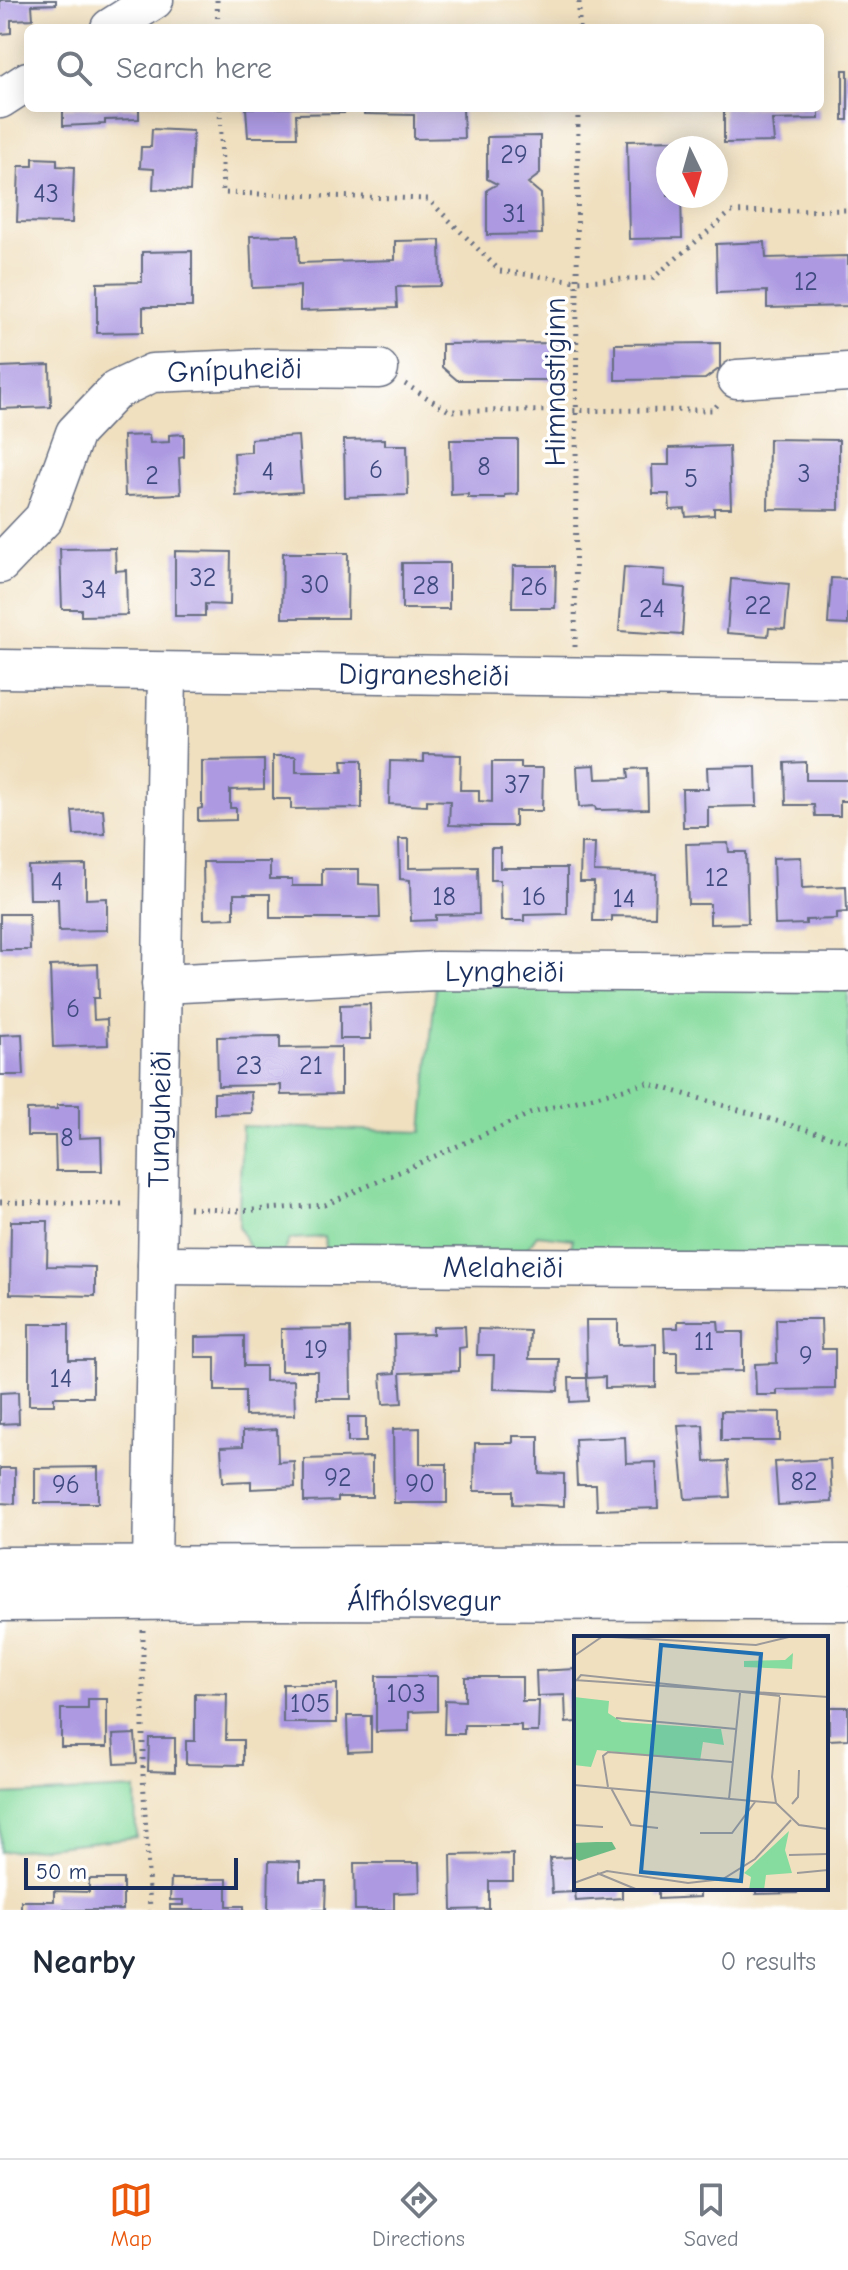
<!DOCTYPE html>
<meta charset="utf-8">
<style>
:root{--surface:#fff;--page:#f6f6f7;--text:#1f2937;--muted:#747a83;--line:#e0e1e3;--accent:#ea580c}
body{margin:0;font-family:"Comic Neue",sans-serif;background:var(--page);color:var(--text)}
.compass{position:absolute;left:656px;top:136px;width:72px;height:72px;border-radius:50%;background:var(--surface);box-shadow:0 4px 20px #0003;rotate:175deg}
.scale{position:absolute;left:24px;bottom:20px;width:214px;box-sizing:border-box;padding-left:8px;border:4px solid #1b2f5e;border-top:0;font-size:22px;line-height:28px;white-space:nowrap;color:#1b2f5e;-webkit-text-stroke:6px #fff;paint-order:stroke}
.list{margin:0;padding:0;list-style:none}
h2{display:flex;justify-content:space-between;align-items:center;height:104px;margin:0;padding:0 32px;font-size:34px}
h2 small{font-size:26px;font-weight:400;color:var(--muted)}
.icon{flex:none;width:44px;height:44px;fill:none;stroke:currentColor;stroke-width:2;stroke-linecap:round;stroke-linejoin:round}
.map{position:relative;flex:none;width:848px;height:1910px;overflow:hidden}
.search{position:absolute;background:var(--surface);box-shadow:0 4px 20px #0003;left:24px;right:24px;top:24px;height:88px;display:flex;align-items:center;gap:20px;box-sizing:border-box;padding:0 28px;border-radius:12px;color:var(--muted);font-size:30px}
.sheet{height:248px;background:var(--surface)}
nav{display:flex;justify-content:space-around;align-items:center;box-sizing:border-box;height:112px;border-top:2px solid var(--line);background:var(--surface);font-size:22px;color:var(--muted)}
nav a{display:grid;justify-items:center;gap:4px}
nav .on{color:var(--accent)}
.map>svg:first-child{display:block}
.green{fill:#86db9e;stroke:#50857e;stroke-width:2}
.building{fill:#ac99e1}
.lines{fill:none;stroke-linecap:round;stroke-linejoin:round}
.minor-casing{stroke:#666d80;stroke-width:41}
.path{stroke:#666d80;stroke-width:5;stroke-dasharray:2 6;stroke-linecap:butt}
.minor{stroke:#fff;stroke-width:38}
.labels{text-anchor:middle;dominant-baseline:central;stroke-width:7;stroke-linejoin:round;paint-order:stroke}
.number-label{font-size:26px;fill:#3f4a7f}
.street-label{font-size:30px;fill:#1b2f5e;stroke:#fff}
.inset-road{fill:none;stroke:#9b9999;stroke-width:2}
.view{fill:#1f6fb2;fill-opacity:0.15;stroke:#1f6fb2;stroke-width:4}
.inset-edge{fill:none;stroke:#1b2f5e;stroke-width:4}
</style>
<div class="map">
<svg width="848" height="1910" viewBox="0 0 848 1910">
<rect width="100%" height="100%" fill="#fff"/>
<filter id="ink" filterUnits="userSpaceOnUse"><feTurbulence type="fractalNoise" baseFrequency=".0125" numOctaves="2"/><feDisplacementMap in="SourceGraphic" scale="16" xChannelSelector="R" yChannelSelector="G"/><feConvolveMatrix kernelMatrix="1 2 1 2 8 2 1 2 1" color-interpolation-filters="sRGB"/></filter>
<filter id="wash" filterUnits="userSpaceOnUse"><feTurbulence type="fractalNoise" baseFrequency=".006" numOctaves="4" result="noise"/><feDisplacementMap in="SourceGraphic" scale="32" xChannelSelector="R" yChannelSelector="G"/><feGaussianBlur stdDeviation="1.8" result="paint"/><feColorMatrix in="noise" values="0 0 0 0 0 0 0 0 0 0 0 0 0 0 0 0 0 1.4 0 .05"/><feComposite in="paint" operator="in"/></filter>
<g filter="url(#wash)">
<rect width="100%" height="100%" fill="#f0e0c0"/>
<path class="green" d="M437 971 848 983V1259L569 1254 573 1239 537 1235 524 1253 326 1254 324 1237 290 1239 282 1257 249 1248 239 1226V1211L242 1126 422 1132Z
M135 1789 136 1837 0 1852V1795Z"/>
<g id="blocks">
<path class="building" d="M0 0H56V4L32 5 33 19 11 20V33L0 34Z
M843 70H848V120H843Z
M63 108H139V119L105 120V124L63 126Z
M246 108H343L344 113 296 114 297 137H248Z
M364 108H463L464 138 414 139V115L364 114Z
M724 108H819V119L772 120 774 142 724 143Z
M152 129 193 131 190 191 153 189 154 169 140 168 141 147H151Z
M540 136V174L528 183 541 194 542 234 487 235V190L497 184 487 179V137Z
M680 140V148H668V196H681L682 238 629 239 627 141Z
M33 158 57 159V166L74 167 72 223 17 222 19 166H33Z
M298 235 299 263 395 260V241L440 240 441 286 396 287 397 308 300 311V286L252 288 250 236Z
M765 242 766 258 848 256V306L767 308V291L717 293 716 244Z
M192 251V307H143V332L97 333V283L142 282V252Z
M565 343V380H457L442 367V344Z
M720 343V368L705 379 615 380V344Z
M50 365 51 407 0 409V367Z
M184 434V457L179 458 181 494 125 496 123 436 149 435 150 443 169 442V435Z
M298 436 302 492 236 496 234 453 251 452V439Z
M385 439V445H407L408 495 345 497 344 440Z
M769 439 839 440V510L768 509Z
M450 440H518V494L505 495V498H468V494L451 495Z
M729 446 731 508H714V515L686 517 685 509 670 510 669 494H653L652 465H669V448Z
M115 548 116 571 126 570 127 615 81 616V609H62L60 549Z
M175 551 231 552 230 605 205 604V616H175Z
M283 553H348L347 618H282Z
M402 563H449V609H402Z
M513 566H556L555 608H512Z
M624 567 665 570 664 586 685 588 682 635 619 631Z
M831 578 848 579V625L828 624Z
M731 579 789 584 785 629 769 628 768 636 727 633Z
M424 754 461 755 460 790H479V801L492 802V762H521V768H543L542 811H515V826H478L449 825 450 801 427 800V806L389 804 390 761 424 762Z
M273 756H296V772H343L342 760H362V808L291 809V799H273Z
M264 760V789L230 790V808H236V820L198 821V809L202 808V761Z
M806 762V780H848V801H840V816H815L814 805H786L785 763Z
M595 765 596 779 629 778 628 769 647 768 648 809 596 810 595 806 579 807 577 766Z
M756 766 757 806 708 807V827H683L682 789H708L707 767Z
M103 809 105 834 74 835 72 811Z
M399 839H409V868L478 867 479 914 436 915V920L411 921 410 880 400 879Z
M581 843H595L594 872 656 874 655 917 612 916V921H593L594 882H580Z
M728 843 729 852H746L748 923 710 924V904H688L686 844Z
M491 848H500V868H567V914L524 915V921H501L500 880H491Z
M801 857 802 888 846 886 847 912 837 913V919L806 920V924L775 925 773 858Z
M203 862H270V879H292V886H322V869H359V884L379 885 380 918H270V894H234V918L204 919Z
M86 865V899L107 898V930L59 931 58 899H29L28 866Z
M0 914H29L30 950H0Z
M98 964 99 998H93L94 1020 107 1019 108 1045 53 1047 50 966Z
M370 1004 371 1039H340V1005Z
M22 1034 24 1075H0V1035Z
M280 1036V1048L341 1047V1094L281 1095V1085L218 1086 217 1037Z
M251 1092 252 1113 214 1114V1093Z
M57 1105H79V1138L101 1137 102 1171H56L55 1136H27V1110L57 1109Z
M11 1221H48L47 1266 95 1267V1296L10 1294Z
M776 1319H821L822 1349H835V1389L777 1390V1395H756L755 1364 777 1363Z
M586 1320H618V1345L656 1344V1387L605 1388V1377L587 1378Z
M678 1321H718L719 1332H743V1371L677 1372V1352H665L664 1328H678Z
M29 1324H69V1360H93V1397H54V1405H29Z
M465 1326 466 1347 459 1348V1371L400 1373 402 1403 383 1404 381 1374 395 1373 394 1335 433 1334V1327Z
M350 1328 351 1399H317V1371H281V1329Z
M478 1329 530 1331 529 1359H559L558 1391 493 1389 494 1355H477Z
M244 1336V1366H265V1381L294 1380 295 1415 245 1416V1391H215V1357H195V1337Z
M569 1378H587L588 1401 570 1402Z
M18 1392 19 1423 0 1424V1393Z
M721 1411 780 1412V1441H721Z
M348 1417H366V1442H348Z
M703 1425 705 1462 728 1461 730 1497 685 1499 678 1426Z
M420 1428V1464H447V1503H394L393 1429Z
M277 1429 278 1462 294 1461 295 1487 251 1489V1481L223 1482 221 1447 243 1446V1431Z
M513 1436H539V1473L564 1474V1506L513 1504V1491H474L475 1443H513Z
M625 1437 626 1463 656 1462 658 1508 597 1510 596 1485H577L575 1439Z
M372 1457V1497H338V1501L304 1502V1459Z
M830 1459 832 1502 778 1505 775 1462Z
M98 1467V1503H35V1468Z
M0 1468H15V1504L0 1503Z
M576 1669V1722L566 1723 565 1695 537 1696 536 1671Z
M376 1676H437V1711L409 1712V1731L376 1732Z
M465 1677H522V1701H539L538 1732H521V1725H464V1734H444L445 1700 465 1701Z
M283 1684H337V1723H283Z
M195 1693 227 1694 226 1740H243V1765L186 1764V1741H195Z
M88 1699H107V1747H61V1709H88Z
M829 1707H848V1739L829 1740Z
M347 1716H371V1751L348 1752Z
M135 1734 137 1763 115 1764 113 1735Z
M149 1738H175V1772L148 1771Z
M513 1854V1881H489V1909L452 1910 451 1855Z
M576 1857V1888H622V1898L576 1901 575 1892 552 1893 550 1858Z
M269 1861 300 1862V1881H326L325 1910H268Z
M354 1863H419L420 1892 394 1893V1910H355Z
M89 1879H123V1910H21V1901H54V1891L89 1892Z
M171 1879H227V1906H244V1910H170V1905H183V1900H170Z
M658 1888H700V1897L658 1899Z
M756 1888H797V1893L756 1894Z"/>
</g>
</g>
<g filter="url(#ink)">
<use href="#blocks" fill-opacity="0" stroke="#666d80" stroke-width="2"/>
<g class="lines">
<defs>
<g id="minor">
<path d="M110 28 154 0"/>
<path d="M0 99 28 81"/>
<path d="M737 379 848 372"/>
<path id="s1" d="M0 564 44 518 75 433 116 390 152 373 268 368 379 369"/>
<path id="s2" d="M0 669 848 680"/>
<path id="s3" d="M161 984 437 971 848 973"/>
<path id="s4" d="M157 1265 848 1269"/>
<path d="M0 1566 848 1564"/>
<path id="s5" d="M152 1567 167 673"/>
<path id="s6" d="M0 1602 245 1600 848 1601"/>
</g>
</defs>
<use href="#minor" class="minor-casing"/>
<path class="path" d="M217 0 218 28
M579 28V0
M220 108 223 193 428 199 500 271 577 281 653 278 731 212 848 210
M405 384 449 411 713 410 720 402
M575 647 578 108
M0 1202 127 1204
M189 1208 239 1211 325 1205 534 1112 647 1083 848 1142
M143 1630V1775L150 1910"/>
<use href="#minor" class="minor"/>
</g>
</g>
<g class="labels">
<g class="number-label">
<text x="514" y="155">29</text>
<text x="46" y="194">43</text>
<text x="514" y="214">31</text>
<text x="806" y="282">12</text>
<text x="484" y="467">8</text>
<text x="376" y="470">6</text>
<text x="268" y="472">4</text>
<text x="804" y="474">3</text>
<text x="152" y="476">2</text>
<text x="691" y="479">5</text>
<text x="203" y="578">32</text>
<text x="315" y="585">30</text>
<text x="426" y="586">28</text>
<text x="534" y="587">26</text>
<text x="94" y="590">34</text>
<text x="758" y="606">22</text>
<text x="652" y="609">24</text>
<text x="517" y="785">37</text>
<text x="717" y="878">12</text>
<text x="57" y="882">4</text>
<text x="444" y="897">18</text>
<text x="534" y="897">16</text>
<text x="624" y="899">14</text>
<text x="73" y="1009">6</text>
<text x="249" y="1066">23</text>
<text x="311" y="1066">21</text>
<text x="67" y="1138">8</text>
<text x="704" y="1342">11</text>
<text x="316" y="1350">19</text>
<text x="806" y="1356">9</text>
<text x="61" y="1379">14</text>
<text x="338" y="1478">92</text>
<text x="804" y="1482">82</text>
<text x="420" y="1484">90</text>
<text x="66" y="1485">96</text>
<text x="406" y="1694">103</text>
<text x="310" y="1704">105</text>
</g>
<g class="street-label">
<text stroke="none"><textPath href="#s1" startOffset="336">Gnípuheiði</textPath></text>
<text transform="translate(555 382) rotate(-90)">Himnastiginn</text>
<text stroke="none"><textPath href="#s2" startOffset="424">Digranesheiði</textPath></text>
<text stroke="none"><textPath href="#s3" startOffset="344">Lyngheiði</textPath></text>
<text stroke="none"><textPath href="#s5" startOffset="448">Tunguheiði</textPath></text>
<text stroke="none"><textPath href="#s4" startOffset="346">Melaheiði</textPath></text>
<text stroke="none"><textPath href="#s6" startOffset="424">Álfhólsvegur</textPath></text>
</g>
</g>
<g transform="translate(574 1636)">
<rect width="254" height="254" fill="#f0e0c0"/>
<path d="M219 17 218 33 170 31V25L211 24ZM0 61 35 65 34 77 48 86 147 93 150 109 129 106 126 125 23 114 17 131 0 129ZM215 195 211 214 218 237 192 239 190 254H175L177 241 170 237Z" fill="#86db9e"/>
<path d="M22 206H38L42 213 5 225 0 221V207Z" fill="#6cbb85"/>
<path class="inset-road" d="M38 1 182 9 219 0M0 20 29 0M0 44 254 61M2 45 7 39 206 60M206 61 198 141 202 167 225 189 254 193M42 82 162 93M0 149 202 167M34 151 29 120 34 116 158 126M37 152 57 189 84 192M155 163 166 57M218 168 224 161 225 134M0 189 29 191M126 197H158L181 166M215 219 254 218M23 237 64 254M223 237 254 234M0 247 33 235 114 247 149 243 181 223 217 184"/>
<path class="view" d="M87 9 187 18 167 245 67 236Z"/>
<rect width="254" height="254" class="inset-edge"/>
</g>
</svg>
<svg class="compass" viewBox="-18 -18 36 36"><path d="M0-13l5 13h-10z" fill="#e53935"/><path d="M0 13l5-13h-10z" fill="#747a83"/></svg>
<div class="scale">50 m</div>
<div class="search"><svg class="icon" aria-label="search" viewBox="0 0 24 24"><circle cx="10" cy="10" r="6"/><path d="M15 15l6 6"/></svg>Search here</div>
</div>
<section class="sheet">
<h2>Nearby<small>0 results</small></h2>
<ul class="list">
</ul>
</section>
<nav>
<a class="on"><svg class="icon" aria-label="map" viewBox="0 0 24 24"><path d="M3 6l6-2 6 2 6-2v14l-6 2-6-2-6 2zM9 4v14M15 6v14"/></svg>Map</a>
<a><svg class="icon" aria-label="directions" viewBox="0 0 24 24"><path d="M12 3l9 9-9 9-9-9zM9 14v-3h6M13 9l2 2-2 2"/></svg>Directions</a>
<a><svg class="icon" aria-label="saved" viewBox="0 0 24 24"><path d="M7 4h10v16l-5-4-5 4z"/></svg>Saved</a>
</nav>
